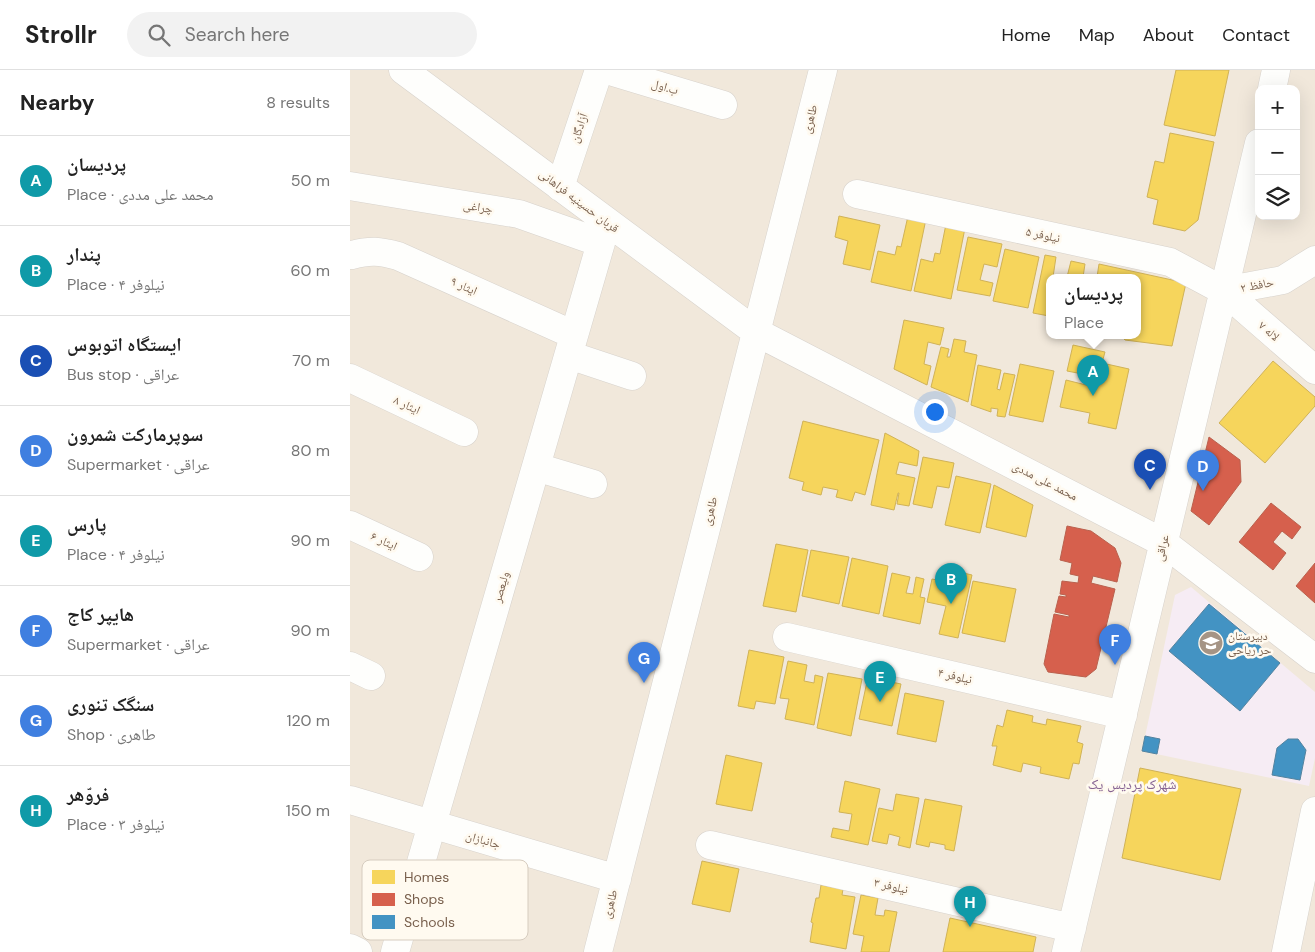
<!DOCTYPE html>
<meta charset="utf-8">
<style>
:root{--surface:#fff;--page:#f2f2f2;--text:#222;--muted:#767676;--line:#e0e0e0;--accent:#ea580c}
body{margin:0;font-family:"DM Sans","Noto Naskh Arabic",sans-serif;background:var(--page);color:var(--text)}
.controls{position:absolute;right:15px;top:15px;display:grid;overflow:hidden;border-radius:10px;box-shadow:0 5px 20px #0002}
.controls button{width:45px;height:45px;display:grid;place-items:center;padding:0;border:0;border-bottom:1px solid var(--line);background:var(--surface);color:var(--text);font:25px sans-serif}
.you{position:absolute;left:584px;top:341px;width:18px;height:18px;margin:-12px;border:4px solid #fff;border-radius:50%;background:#1a73e8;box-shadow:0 0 0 8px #1a73e833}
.badge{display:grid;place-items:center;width:32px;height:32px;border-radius:50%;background:var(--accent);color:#fff;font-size:16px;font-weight:700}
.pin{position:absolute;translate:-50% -41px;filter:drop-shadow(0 1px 2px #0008)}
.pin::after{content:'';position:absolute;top:26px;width:18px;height:15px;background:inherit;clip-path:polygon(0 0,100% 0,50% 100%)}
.popup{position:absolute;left:696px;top:204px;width:95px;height:65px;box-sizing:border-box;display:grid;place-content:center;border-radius:10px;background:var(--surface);filter:drop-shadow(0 1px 4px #0005);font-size:16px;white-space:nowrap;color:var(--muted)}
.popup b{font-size:19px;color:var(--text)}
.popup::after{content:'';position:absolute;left:50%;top:100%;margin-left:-10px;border:10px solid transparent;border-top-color:var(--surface)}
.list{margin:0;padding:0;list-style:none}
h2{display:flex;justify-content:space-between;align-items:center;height:65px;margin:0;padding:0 20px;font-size:21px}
h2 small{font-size:16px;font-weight:400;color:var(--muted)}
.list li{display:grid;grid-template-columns:32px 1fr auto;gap:15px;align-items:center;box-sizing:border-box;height:90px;padding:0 20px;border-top:1px solid var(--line)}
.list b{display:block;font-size:19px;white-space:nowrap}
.list p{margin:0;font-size:16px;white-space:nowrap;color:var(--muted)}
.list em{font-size:16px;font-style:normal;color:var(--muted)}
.icon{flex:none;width:28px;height:28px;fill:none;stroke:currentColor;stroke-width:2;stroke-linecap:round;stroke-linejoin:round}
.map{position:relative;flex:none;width:965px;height:882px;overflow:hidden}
header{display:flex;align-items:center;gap:30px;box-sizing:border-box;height:70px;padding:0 25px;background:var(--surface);border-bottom:1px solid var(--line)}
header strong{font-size:24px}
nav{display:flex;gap:28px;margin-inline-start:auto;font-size:18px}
.search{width:350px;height:45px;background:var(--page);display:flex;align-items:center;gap:12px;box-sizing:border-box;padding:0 18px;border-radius:28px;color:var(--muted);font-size:19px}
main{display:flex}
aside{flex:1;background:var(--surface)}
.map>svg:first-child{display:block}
.residential{fill:#f1e8db;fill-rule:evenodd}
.education{fill:#f6ecf4}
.homes{fill:#f6d55c;stroke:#d0b257}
.shops{fill:#d6604d;stroke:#ba604d}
.schools{fill:#4393c3;stroke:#53839f}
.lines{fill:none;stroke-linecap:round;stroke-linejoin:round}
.minor-casing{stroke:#d7d2cc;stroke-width:29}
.minor{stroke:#fefefc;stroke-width:28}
.labels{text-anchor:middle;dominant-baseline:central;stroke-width:5;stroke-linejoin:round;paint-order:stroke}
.street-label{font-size:12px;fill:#785f4c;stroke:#fffaf0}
.poi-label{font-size:12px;fill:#785f4c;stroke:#fffaf0;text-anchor:start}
.neighbourhood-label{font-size:14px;fill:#876493;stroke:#fffaf0}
.key{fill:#fffaf0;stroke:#d6ccbf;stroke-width:1}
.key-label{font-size:14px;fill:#785f4c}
</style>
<header>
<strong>Strollr</strong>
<div class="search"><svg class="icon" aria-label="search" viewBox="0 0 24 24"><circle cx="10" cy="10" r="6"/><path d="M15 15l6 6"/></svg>Search here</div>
<nav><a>Home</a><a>Map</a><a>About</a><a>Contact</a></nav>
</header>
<main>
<aside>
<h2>Nearby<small>8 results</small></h2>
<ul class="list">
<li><span class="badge" style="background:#0f9aa8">A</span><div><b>پردیسان</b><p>Place · محمد علی مددی</p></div><em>50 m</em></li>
<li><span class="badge" style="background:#0f9aa8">B</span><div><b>پندار</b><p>Place · نیلوفر ۴</p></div><em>60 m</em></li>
<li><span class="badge" style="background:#1a4fb4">C</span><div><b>ایستگاه اتوبوس</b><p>Bus stop · عراقی</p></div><em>70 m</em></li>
<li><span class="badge" style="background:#3f7fe0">D</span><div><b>سوپرمارکت شمرون</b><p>Supermarket · عراقی</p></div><em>80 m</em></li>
<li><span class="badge" style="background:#0f9aa8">E</span><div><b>پارس</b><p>Place · نیلوفر ۴</p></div><em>90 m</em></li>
<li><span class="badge" style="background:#3f7fe0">F</span><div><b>هایپر کاج</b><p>Supermarket · عراقی</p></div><em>90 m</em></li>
<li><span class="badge" style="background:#3f7fe0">G</span><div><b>سنگک تنوری</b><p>Shop · طاهری</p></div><em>120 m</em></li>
<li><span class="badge" style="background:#0f9aa8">H</span><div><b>فروّهر</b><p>Place · نیلوفر ۳</p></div><em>150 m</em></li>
</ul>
</aside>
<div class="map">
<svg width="965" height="882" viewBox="0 0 965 882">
<rect width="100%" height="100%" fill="#f8f5ee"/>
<path class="residential" d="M0 0H965V882H0ZM909 19H946V146H909ZM699 207H787V265H699Z"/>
<path class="education" d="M841 517 965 622V688L959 716 792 681 825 525Z"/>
<path class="homes" d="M826 0H879L865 66 814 55Z
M820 63 864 72 848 150 835 161 803 154 808 130 797 127 805 91 814 93Z
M489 146 530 155 520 200 493 194 498 171 485 167Z
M558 146 576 149 561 221 521 212 528 181 545 185 547 176 551 177Z
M596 154 615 158 601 229 564 221 571 189 583 192 585 183 590 184Z
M618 167 652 174 647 197 634 194 630 210 643 213 640 226 607 220Z
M655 179 689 187 678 238 643 231Z
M695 185 706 187 703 207H699V246L683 243Z
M721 191 735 194 733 207H717Z
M749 194 836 213 822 276 775 270 771 265H787V207H747Z
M554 250 594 258 590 275 578 272 574 294 581 296 577 315 544 299Z
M604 269 616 271 614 282 627 285 618 332 581 317 591 277 599 279 597 287H600Z
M723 275 755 282 752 293 779 299 766 359 738 353 740 343 710 337 716 310 740 316 743 306 717 301Z
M923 291 965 327V336L915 393 869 353Z
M670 294 704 301 693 352 659 345Z
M628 295 651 300 647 319 650 320 654 303 665 305 655 347 647 346 648 339 641 338V342L621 335Z
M453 351 529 370 515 425 505 422 502 431 486 427 488 420 473 417 471 425 452 420 454 412 439 408Z
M535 363 569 381 567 396 549 392 546 404 565 408 559 436 547 434 549 423H548L544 440 521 435Z
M573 387 604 393 599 418 587 416 582 438 563 434Z
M606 406 641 414 630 463 595 455Z
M644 415 683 435 676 467 636 457Z
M426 474 458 480 446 542 413 536Z
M461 480 499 487 489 534 452 526Z
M502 488 538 496 529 544 492 536Z
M605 501 622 505 608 568 589 564 596 536 577 532 582 509 602 513Z
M542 503 560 507 556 523 563 524 566 507 574 509 570 527 575 528 570 554 533 546Z
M623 511 666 519 655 572 612 563Z
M399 580 434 587 425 634 406 631 404 639 388 636Z
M438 591 457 595 454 611 464 613 465 605 473 607 464 655 435 649 439 629 430 628Z
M478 603 512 609 501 666 467 658Z
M518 607 551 614 542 656 509 649Z
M555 623 594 631 586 672 547 664Z
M657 640 683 646 682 652 696 655 697 649 731 656 727 672 733 674 729 694 723 693 719 709 690 703 691 697 673 693 671 702 643 695 647 676H642L647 655 653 657Z
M376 685 412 693 402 741 366 734Z
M790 698 891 719 870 810 772 788Z
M495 711 530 719 518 775 481 767 483 758 499 761 502 744 489 742Z
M546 724 569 728 560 778 548 775 550 767 539 764 537 774 522 771 529 738 543 741Z
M575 729 612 736 604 781 595 779V775L580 772 579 777 566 774Z
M352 791 389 799 380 842 342 834Z
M471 815 493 819 492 825 505 827 496 879 460 872 463 853 461 852 466 828H469Z
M511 825 528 828 525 845 534 846 535 840 547 842 539 882H511L514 866 503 864Z
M600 848 686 867 683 882H593Z"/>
<path class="shops" d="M859 367 890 390 891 412 859 455 841 441Z
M921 433 951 457 942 469 932 461 923 472 936 483 923 500 889 472Z
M717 456 741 461 765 478 771 493 767 512 743 506 741 513 765 519 746 599 736 607 698 602 694 594 704 544 719 547V545L705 542 709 526 716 527V525L710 524 712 511 728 513 729 506 720 504 722 493 710 490Z
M965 493V533L946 516Z"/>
<path class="schools" d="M859 534 930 593 890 641 819 581Z
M795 666 810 669 807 684 792 681Z
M938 669H948L956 680 950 710 922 705 927 678Z"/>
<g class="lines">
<defs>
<path id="minor" d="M53 0 406 262 814 473 965 589
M257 0 373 35
M922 19 926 0
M0 116 169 144 251 173
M210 117 249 0
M507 124 820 192 874 221 965 300
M0 185H2C20 180 30 181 48 186L224 265
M874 221 933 210 965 190
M219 285 282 306
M0 308 114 362
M186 397 243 414
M0 455 69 487
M437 567 773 645
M0 596 21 606
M0 730 267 809
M360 775 722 858
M68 803 133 825
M0 878 8 882
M45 882 257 152
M248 882 473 0
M716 882 909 73
M936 882 965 741"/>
</defs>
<use href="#minor" class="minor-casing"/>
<use href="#minor" class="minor"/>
</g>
<defs>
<symbol id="school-disc" viewBox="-11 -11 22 22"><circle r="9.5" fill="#a59485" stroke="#fffaf0"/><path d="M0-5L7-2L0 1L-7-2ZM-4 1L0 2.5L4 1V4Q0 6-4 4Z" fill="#fff"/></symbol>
</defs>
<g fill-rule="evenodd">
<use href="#school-disc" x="847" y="559" width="28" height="28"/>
</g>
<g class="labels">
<g class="street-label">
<text transform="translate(315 17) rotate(16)">ب.اول</text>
<text transform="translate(460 49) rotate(-76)">طاهری</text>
<text transform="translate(229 58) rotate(-71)">آزادگان</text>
<text transform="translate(229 131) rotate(37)">قربان حسینیه فراهانی</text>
<text transform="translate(128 137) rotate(9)">چراغی</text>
<text transform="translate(693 165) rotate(12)">نیلوفر ۵</text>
<text transform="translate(907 215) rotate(-11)">حافظ ۲</text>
<text transform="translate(114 216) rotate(24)">ایثار ۹</text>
<text transform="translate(919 261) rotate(41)">لاله ۷</text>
<text transform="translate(57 335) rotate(25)">ایثار ۸</text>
<text transform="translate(695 411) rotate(27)">محمد علی مددی</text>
<text transform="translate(360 441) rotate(-76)">طاهری</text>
<text transform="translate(34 471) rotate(25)">ایثار ۶</text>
<text transform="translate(812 478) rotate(-77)">عراقی</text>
<text transform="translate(151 517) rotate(-74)">ولیعصر</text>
<text transform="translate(605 606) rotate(13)">نیلوفر ۴</text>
<text transform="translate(133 770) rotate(16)">جانبازان</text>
<text transform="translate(541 816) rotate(13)">نیلوفر ۳</text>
<text transform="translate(260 834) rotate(-75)">طاهری</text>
</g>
<g class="poi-label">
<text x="878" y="566">دبیرستان<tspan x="878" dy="14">حر ریاحی</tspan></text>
</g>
<g class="neighbourhood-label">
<text x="782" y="714">شهرک پردیس یک</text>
</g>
</g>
<rect x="12" y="790" width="166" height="80" rx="8" class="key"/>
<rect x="22" y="800" width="23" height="14" fill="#f6d55c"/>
<rect x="22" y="823" width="23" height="13" fill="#d6604d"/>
<rect x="22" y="845" width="23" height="14" fill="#4393c3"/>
<g class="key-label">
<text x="54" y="812">Homes</text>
<text x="54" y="834">Shops</text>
<text x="54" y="857">Schools</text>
</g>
</svg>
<div class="controls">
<button>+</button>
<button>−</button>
<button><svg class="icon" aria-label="layers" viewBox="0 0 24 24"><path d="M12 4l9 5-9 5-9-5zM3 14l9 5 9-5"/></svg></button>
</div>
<div class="you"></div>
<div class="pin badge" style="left:743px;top:326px;background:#0f9aa8">A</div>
<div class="popup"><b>پردیسان</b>Place</div>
<div class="pin badge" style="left:601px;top:534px;background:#0f9aa8">B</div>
<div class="pin badge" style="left:800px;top:420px;background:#1a4fb4">C</div>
<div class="pin badge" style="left:853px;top:421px;background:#3f7fe0">D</div>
<div class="pin badge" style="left:530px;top:632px;background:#0f9aa8">E</div>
<div class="pin badge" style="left:765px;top:595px;background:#3f7fe0">F</div>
<div class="pin badge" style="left:294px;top:613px;background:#3f7fe0">G</div>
<div class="pin badge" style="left:620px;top:857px;background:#0f9aa8">H</div>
</div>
</main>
